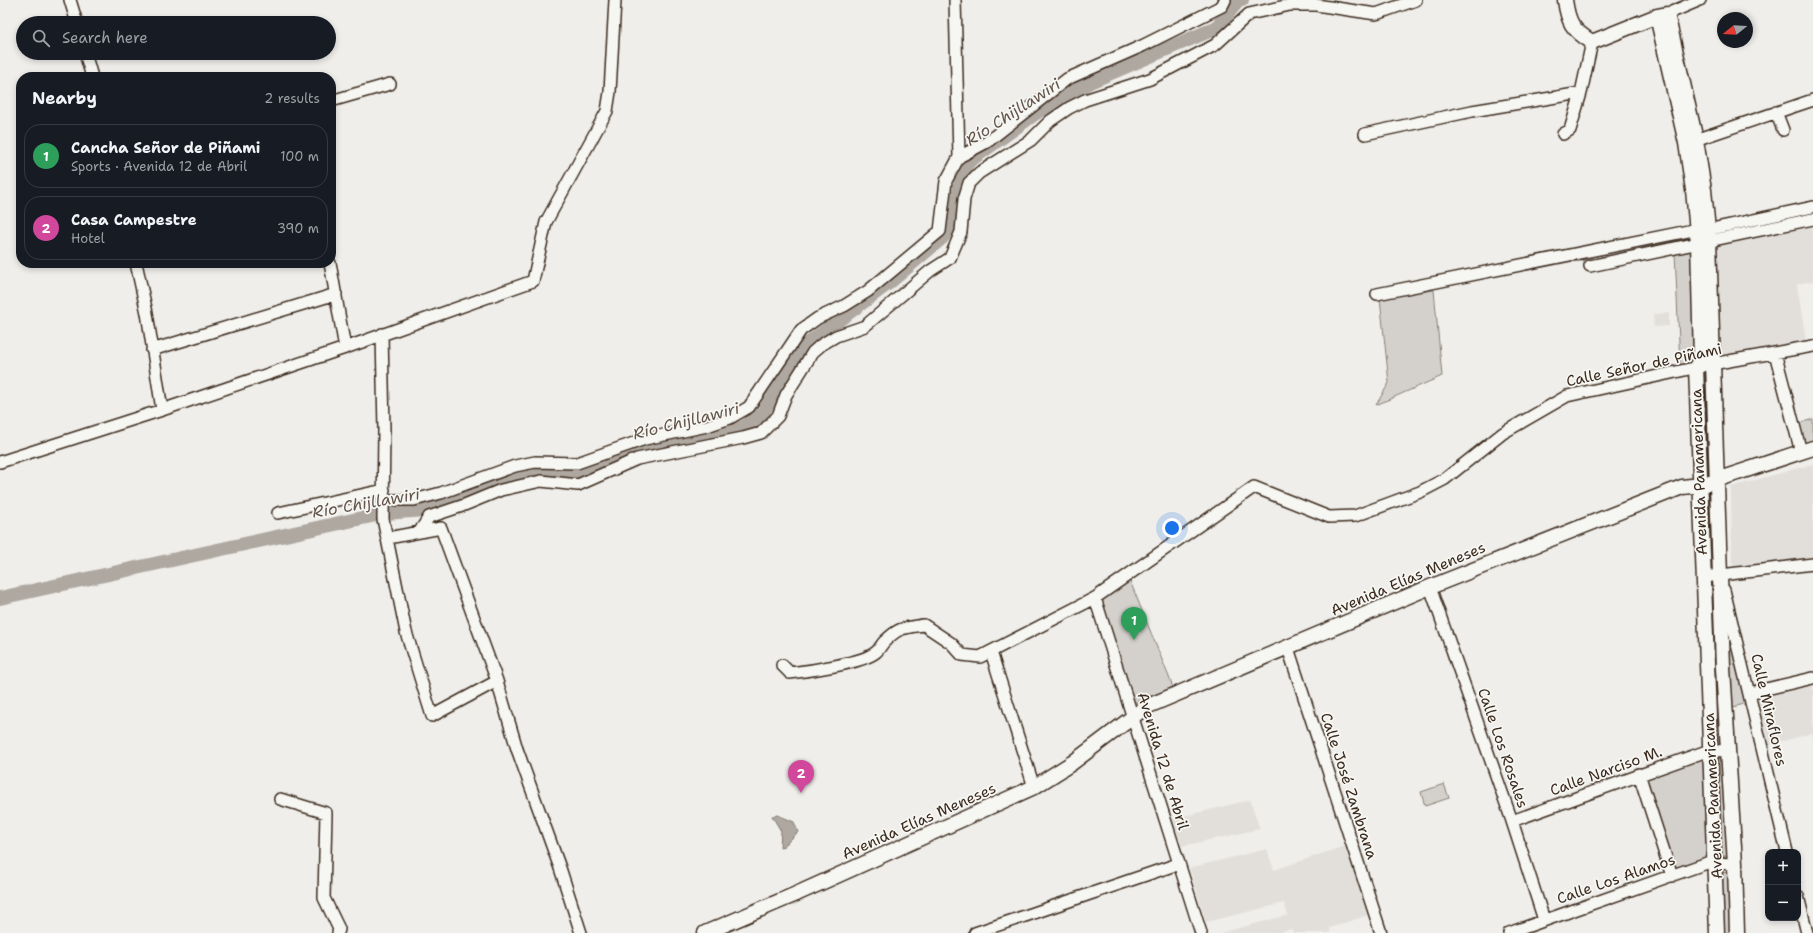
<!DOCTYPE html>
<meta charset="utf-8">
<style>
:root{--surface:#171b24;--page:#242831;--text:#f1f3f6;--muted:#9ea1a6;--line:#363941;--accent:#1f6fb2}
body{margin:0;font-family:"Shantell Sans",sans-serif;background:var(--page);color:var(--text)}
.controls{position:absolute;right:12px;bottom:12px;display:grid;overflow:hidden;border-radius:8px;box-shadow:0 2px 6px #0003}
.controls button{width:36px;height:36px;display:grid;place-items:center;padding:0;border:0;border-bottom:1px solid var(--line);background:var(--surface);color:var(--text);font:20px sans-serif}
.compass{position:absolute;left:1717px;top:12px;width:36px;height:36px;border-radius:50%;background:var(--surface);box-shadow:0 2px 6px #0003;rotate:252deg}
.you{position:absolute;left:1172px;top:528px;width:14px;height:14px;margin:-10px;border:3px solid #fff;border-radius:50%;background:#1a73e8;box-shadow:0 0 0 6px #1a73e833}
.badge{display:grid;place-items:center;width:26px;height:26px;border-radius:50%;background:var(--accent);color:#fff;font-size:13px;font-weight:700}
.pin{position:absolute;translate:-50% -33px;filter:drop-shadow(0 1px 2px #0008)}
.pin::after{content:'';position:absolute;top:21px;width:14px;height:12px;background:inherit;clip-path:polygon(0 0,100% 0,50% 100%)}
.list{margin:0;padding:0;list-style:none}
h2{display:flex;justify-content:space-between;align-items:center;height:52px;margin:0;padding:0 16px;font-size:17px}
h2 small{font-size:13px;font-weight:400;color:var(--muted)}
.list li{display:grid;grid-template-columns:26px 1fr auto;gap:12px;align-items:center;box-sizing:border-box;height:64px;margin:0 8px 8px;padding:0 8px;border:1px solid var(--line);border-radius:16px}
.list b{display:block;font-size:15px;white-space:nowrap}
.list p{margin:0;font-size:13px;white-space:nowrap;color:var(--muted)}
.list em{font-size:13px;font-style:normal;color:var(--muted)}
.icon{flex:none;width:22px;height:22px;fill:none;stroke:currentColor;stroke-width:2;stroke-linecap:round;stroke-linejoin:round}
.map{position:relative;flex:none;width:1813px;height:933px;overflow:hidden}
.search{position:absolute;background:var(--surface);box-shadow:0 2px 6px #0003;left:16px;top:16px;width:320px;height:44px;display:flex;align-items:center;gap:10px;box-sizing:border-box;padding:0 14px;border-radius:22px;color:var(--muted);font-size:15px}
.panel{position:absolute;background:var(--surface);box-shadow:0 2px 6px #0003;left:16px;top:72px;width:320px;height:196px;border-radius:16px}
.map>svg:first-child{display:block}
.built{fill:#e2dfdb}
.green{fill:#d4d1cc;stroke:#887e75}
.water{fill:#afa8a1;stroke:#81766d}
.lines{fill:none;stroke-linecap:round;stroke-linejoin:round}
.stream{stroke:#81766d;stroke-width:2.5}
.river{stroke:#afa8a1;stroke-width:14}
.minor-casing{stroke:#3b2a1e;stroke-width:14}
.major-casing{stroke:#3b2a1e;stroke-width:17}
.minor{stroke:#f6f6f2;stroke-width:11}
.major{stroke:#f6f6f2;stroke-width:14}
.labels{text-anchor:middle;dominant-baseline:central;stroke-width:3.5;stroke-linejoin:round;paint-order:stroke}
.street-label{font-size:15px;fill:#3b2a1e;stroke:#f6f6f2}
.water-label{font-size:16px;font-style:italic;fill:#64564c;stroke:#f6f6f2}
</style>
<div class="map">
<svg width="1813" height="933" viewBox="0 0 1813 933">
<rect width="100%" height="100%" fill="#efeeea"/>
<filter id="ink" filterUnits="userSpaceOnUse"><feTurbulence type="fractalNoise" baseFrequency=".025" numOctaves="2"/><feDisplacementMap in="SourceGraphic" scale="8" xChannelSelector="R" yChannelSelector="G"/><feConvolveMatrix kernelMatrix="1 2 1 2 8 2 1 2 1" color-interpolation-filters="sRGB"/></filter>
<g filter="url(#ink)">
<path class="built" d="M1813 223V281L1797 284 1806 341 1717 357 1713 244Z
M1669 313V326L1654 327 1653 314Z
M1813 464V557L1734 567 1732 562 1731 487Z
M1813 686V741L1812 733 1766 746 1754 697Z
M1250 800 1260 829 1182 846 1172 819Z
M1345 846 1368 915 1330 928V932L1327 933H1293L1292 929 1277 933H1220L1288 915 1284 903 1206 922 1189 868 1267 849 1274 870Z"/>
<path class="green" d="M1693 248 1694 362 1680 365 1675 252Z
M1434 290 1442 376 1376 405 1389 383 1380 298Z
M1813 419V442L1806 444 1802 441 1797 424Z
M1708 507H1711L1714 560 1712 562 1709 561 1705 509Z
M1130 581 1173 687 1134 703 1101 601Z
M1709 605 1716 606 1723 741 1716 742Z
M1731 630 1748 703 1729 708 1725 631Z
M1705 757 1709 857 1674 870 1644 779Z
M1726 758 1729 856H1719L1716 759Z
M1444 784 1449 798 1425 806 1421 792Z
M1729 872 1732 933H1721L1719 873Z"/>
<path class="water" d="M778 815 794 822 798 832 784 846 780 847 781 831 772 816Z"/>
<g class="lines">
<path class="stream" d="M1572 261 1596 259 1691 237"/>
<path class="river" d="M0 598 385 513 426 510 463 498 490 484 524 473 575 476 650 444 698 439 744 427 763 413 779 384 807 344 889 283 942 238 953 223 961 180 968 162 1036 113 1092 81 1216 28 1238 1 1242 0"/>
<defs>
<path id="minor" d="M70 0 77 23
M955 0 959 157
M1667 14 1700 0
M85 53 92 77
M331 101 390 84
M1776 112 1783 130
M1365 134 1472 111 1581 93
M1563 134 1570 130 1581 93 1592 42
M1689 142 1813 100
M136 263 147 313 162 410
M330 263 345 348
M1590 266 1813 219
M1377 294 1698 229 1707 230 1813 207
M382 334 384 430 383 519 406 632 432 716 497 681
M152 350 336 294
M1775 353 1801 452
M0 462 162 410 345 348 533 281 546 222 607 111 610 92 615 0
M383 500H414L441 493 515 466 535 462 577 463 645 439 707 426 730 418 749 407 801 330 818 318 844 306 868 291 940 231 946 181 959 157 987 142 1067 79 1142 46 1222 6 1225 0
M278 513 384 490
M420 531 429 517 462 506 501 490 541 481 578 485 637 459 743 438 761 433 778 416 786 395 813 352 821 345 836 336 865 326 930 271 950 258 961 232 964 199 969 183 979 173 1031 140 1050 121 1069 108 1085 100 1150 79 1215 45 1249 14 1290 5H1316L1376 14 1416 0
M388 538 441 528 497 681 517 749 560 868 581 933
M1704 577 1813 564
M1430 587 1512 821 1544 920
M1724 590 1787 852
M1095 598 1201 933
M1288 648 1381 933
M991 652 1034 787
M782 665 790 673C808 671 864 663 876 652 879 650 881 645 884 642 899 627 903 628 924 625L951 643 962 655 980 657 1095 598 1254 487 1329 517 1355 516 1420 492 1445 479 1503 433 1567 396 1712 364 1813 346
M1749 693 1813 678
M1639 774 1672 876
M280 799 326 813 324 898 339 929 338 933
M1512 821 1704 752 1728 750
M1798 896 1807 933
M975 933 1178 864
M1509 933 1707 863 1735 864"/>
<path id="major" d="M1565 0C1568 22 1572 30 1592 42L1657 16 1667 14 1696 140 1704 190 1709 240 1723 668 1735 864 1737 933
M1657 16 1686 143 1693 190 1698 242 1701 358 1696 367 1717 933
M705 933 794 895 1034 787 1072 763 1146 707 1430 587 1682 487 1701 485 1813 448"/>
</defs>
<use href="#minor" class="minor-casing"/>
<use href="#major" class="major-casing"/>
<use href="#minor" class="minor"/>
<use href="#major" class="major"/>
</g>
</g>
<g class="labels">
<g class="street-label">
<text transform="translate(1644 365) rotate(-12)">Calle Señor de Piñami</text>
<text transform="translate(1699 472) rotate(-92)">Avenida Panamericana</text>
<text transform="translate(1408 579) rotate(-23)">Avenida Elías Meneses</text>
<text transform="translate(1769 710) rotate(77)">Calle Miraflores</text>
<text transform="translate(1503 748) rotate(71)">Calle Los Rosales</text>
<text transform="translate(1163 761) rotate(73)">Avenida 12 de Abril</text>
<text transform="translate(1606 771) rotate(-20)">Calle Narciso M.</text>
<text transform="translate(1349 786) rotate(72)">Calle José Zambrana</text>
<text transform="translate(1713 796) rotate(-93)">Avenida Panamericana</text>
<text transform="translate(919 821) rotate(-24)">Avenida Elías Meneses</text>
<text transform="translate(1616 879) rotate(-19)">Calle Los Alamos</text>
</g>
<g class="water-label">
<text transform="translate(1013 112) rotate(-33)">Río Chijllawiri</text>
<text transform="translate(686 421) rotate(-14)">Río Chijllawiri</text>
<text transform="translate(366 503) rotate(-10)">Río Chijllawiri</text>
</g>
</g>
</svg>
<div class="controls">
<button>+</button>
<button>−</button>
</div>
<svg class="compass" viewBox="-18 -18 36 36"><path d="M0-13l5 13h-10z" fill="#e53935"/><path d="M0 13l5-13h-10z" fill="#9ea1a6"/></svg>
<div class="you"></div>
<div class="pin badge" style="left:1134px;top:640px;background:#2e9e5b">1</div>
<div class="pin badge" style="left:801px;top:793px;background:#d1479c">2</div>
<div class="search"><svg class="icon" aria-label="search" viewBox="0 0 24 24"><circle cx="10" cy="10" r="6"/><path d="M15 15l6 6"/></svg>Search here</div>
<section class="panel">
<h2>Nearby<small>2 results</small></h2>
<ul class="list">
<li><span class="badge" style="background:#2e9e5b">1</span><div><b>Cancha Señor de Piñami</b><p>Sports · Avenida 12 de Abril</p></div><em>100 m</em></li>
<li><span class="badge" style="background:#d1479c">2</span><div><b>Casa Campestre</b><p>Hotel</p></div><em>390 m</em></li>
</ul>
</section>
</div>
